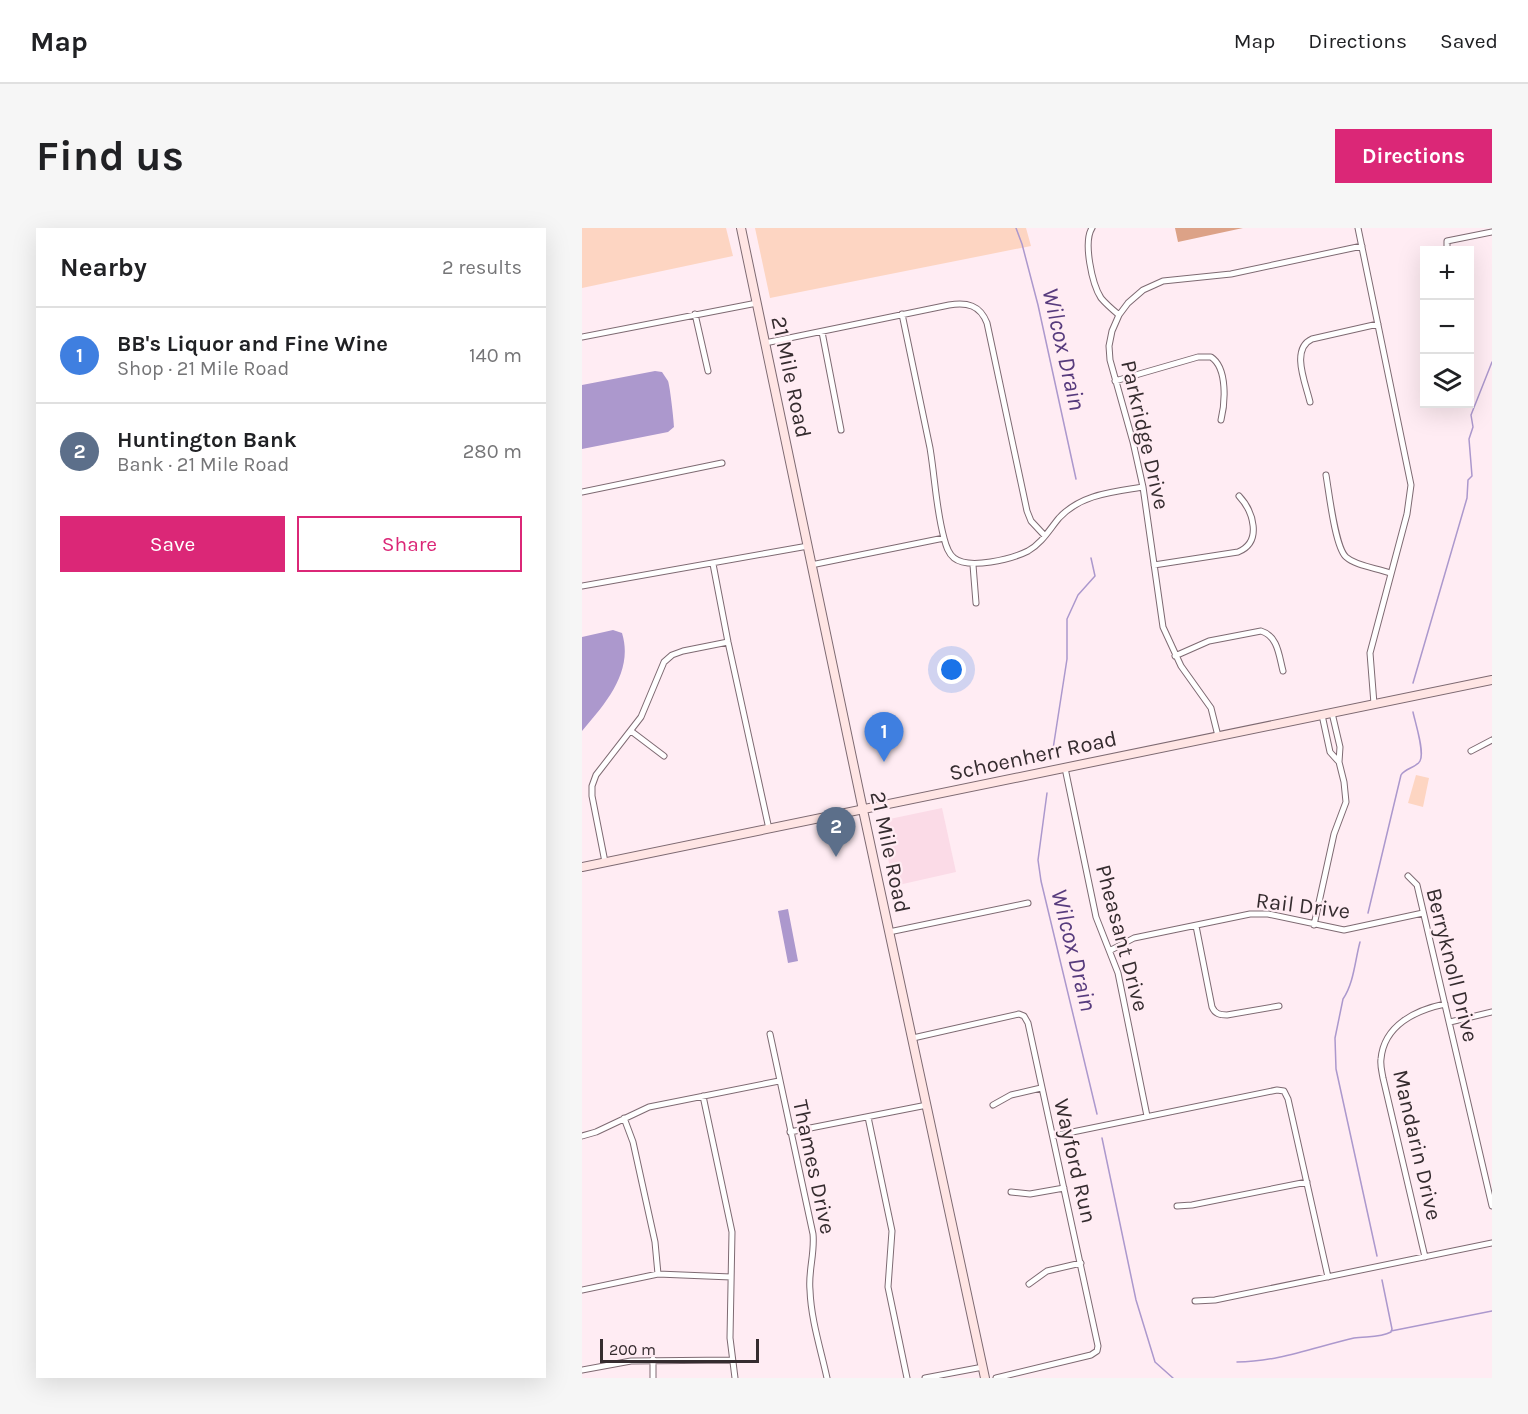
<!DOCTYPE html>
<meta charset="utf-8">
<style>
:root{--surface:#fff;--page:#f6f6f6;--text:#202124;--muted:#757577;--line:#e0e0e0;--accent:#db2777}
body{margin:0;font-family:Karla,sans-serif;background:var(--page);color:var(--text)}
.controls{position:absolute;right:18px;top:18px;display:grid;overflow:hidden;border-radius:0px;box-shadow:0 6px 24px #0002}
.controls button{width:54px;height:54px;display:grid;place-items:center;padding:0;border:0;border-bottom:2px solid var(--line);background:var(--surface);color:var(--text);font:30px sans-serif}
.scale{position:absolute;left:18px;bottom:15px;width:159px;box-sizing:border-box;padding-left:6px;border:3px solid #352c2f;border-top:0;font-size:16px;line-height:21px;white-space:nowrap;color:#352c2f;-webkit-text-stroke:4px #ffecf3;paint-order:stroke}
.you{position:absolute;left:370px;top:442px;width:21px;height:21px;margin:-15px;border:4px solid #fff;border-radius:50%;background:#1a73e8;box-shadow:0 0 0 9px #1a73e833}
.badge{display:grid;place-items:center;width:39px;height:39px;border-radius:50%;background:var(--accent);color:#fff;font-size:20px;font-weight:700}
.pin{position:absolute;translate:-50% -50px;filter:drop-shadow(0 2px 3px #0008)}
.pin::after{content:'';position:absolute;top:32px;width:21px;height:18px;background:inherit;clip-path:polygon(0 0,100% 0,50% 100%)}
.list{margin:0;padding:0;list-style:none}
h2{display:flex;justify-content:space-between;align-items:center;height:78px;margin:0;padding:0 24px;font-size:26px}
h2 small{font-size:20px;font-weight:400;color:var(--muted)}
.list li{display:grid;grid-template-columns:39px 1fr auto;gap:18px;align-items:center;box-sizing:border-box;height:96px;padding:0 24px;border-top:2px solid var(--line)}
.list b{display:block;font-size:22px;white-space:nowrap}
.list p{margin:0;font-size:20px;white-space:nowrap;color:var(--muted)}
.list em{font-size:20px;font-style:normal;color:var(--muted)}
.actions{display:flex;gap:12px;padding:18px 24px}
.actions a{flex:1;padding:14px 0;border:2px solid var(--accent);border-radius:0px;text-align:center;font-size:21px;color:var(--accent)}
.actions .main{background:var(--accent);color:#fff}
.icon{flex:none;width:33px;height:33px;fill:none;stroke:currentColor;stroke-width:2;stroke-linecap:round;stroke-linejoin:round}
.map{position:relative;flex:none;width:910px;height:1150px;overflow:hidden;border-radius:0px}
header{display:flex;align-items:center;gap:36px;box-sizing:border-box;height:84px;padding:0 30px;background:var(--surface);border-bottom:2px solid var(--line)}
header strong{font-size:28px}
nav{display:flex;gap:33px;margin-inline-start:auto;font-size:21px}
.intro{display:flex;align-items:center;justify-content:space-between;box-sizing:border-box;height:144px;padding:0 36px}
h1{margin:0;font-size:42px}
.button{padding:15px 27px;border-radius:0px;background:var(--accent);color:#fff;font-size:21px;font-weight:700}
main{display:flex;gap:36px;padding:0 36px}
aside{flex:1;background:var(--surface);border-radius:0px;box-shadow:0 6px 24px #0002}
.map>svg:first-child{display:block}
.built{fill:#fbdbe7}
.green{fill:#fdd5c2}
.forest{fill:#dca287}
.water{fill:#ac98cd}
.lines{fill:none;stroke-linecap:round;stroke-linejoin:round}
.stream{stroke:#ac98cd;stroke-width:1.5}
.street-casing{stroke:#7e6a72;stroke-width:7}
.secondary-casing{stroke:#7e6a72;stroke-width:10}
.street{stroke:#fff;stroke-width:5}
.secondary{stroke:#ffe5e4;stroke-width:8}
.labels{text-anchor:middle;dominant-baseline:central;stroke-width:4.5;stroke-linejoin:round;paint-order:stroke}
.street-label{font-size:22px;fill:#352c2f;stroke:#ffecf3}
.water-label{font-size:24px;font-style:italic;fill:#573b7d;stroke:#ffecf3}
</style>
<header>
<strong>Map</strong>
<nav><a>Map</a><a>Directions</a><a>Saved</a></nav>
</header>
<div class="intro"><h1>Find us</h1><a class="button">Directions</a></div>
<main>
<aside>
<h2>Nearby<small>2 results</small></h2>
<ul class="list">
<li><span class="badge" style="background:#3f7fe0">1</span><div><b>BB's Liquor and Fine Wine</b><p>Shop · 21 Mile Road</p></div><em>140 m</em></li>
<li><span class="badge" style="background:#5c6f8a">2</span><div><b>Huntington Bank</b><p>Bank · 21 Mile Road</p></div><em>280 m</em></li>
</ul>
<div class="actions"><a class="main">Save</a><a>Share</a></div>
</aside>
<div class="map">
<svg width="910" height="1150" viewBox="0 0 910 1150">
<rect width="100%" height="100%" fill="#ffecf3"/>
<path class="built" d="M360 580 374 644 312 658 298 593Z"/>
<path class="green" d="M0 0H144L151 28 0 60Z
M173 0H444L449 18 188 70Z
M834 547 847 550 841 579 826 575Z"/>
<path class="forest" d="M593 0H661L596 14Z"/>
<path class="water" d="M73 143 80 144C82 147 84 150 86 153 88 158 92 194 92 199L86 204 0 221V157Z
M31 402 40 405C52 444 23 476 0 503V409Z
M206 681 216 733 206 735 196 683Z"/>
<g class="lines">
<path class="stream" d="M434 0 440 16 456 77 494 251
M831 455 885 270 886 252 890 248 887 211 891 199 889 187 910 134
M471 521 485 431V391L496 367 513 348 509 330
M465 565 456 632 459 653 515 886
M786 685 819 547C823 540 834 540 838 533 843 524 833 494 831 484
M778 714C773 732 772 755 761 771L753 810 754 841 795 1028
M520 910 554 1072 573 1134 591 1150
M809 1103 910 1083
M655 1134C695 1134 733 1119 772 1110 784 1108 798 1110 809 1104L810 1101 800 1052"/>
<defs>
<path id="street" d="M510 0C501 14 510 56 519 70 524 76 531 82 537 87
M776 0 829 257 825 286 788 425 792 476
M865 22V13L910 4
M113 86 126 143
M320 86C329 131 339 175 348 220 353 250 354 281 362 310 364 318 366 325 372 330 387 342 430 331 446 323 460 315 467 302 477 290 499 266 531 264 561 259
M240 104 259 202
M0 109 175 75
M183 115 367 77C385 74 398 77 405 95L445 283 449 293 463 308
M533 153 616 129H629C646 140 643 176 639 192
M728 174C724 156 708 121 730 111L796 96
M744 247C747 264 753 319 764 329 774 338 795 340 808 345
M0 264 140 235
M131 336 146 414 187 601
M229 337 362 310
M391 337 394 375
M572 337 656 324C681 314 671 283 657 268
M0 358 226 318
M593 428 627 413 679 403C696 408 697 428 701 443
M740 487 748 524 757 534 758 519 750 485
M49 503 82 528
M636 508 629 480 599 438 581 399 561 259 551 214 528 132 527 118 530 103 537 87 546 75 561 62 581 53 649 46 780 18
M889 523 910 512
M483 540 514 689 536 745 565 888
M23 634 10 568V558L14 547 59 489 82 434 90 427 101 423 146 414
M826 648 835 657 910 978
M732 697 752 606 764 574 762 554 757 534
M614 698 630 779C633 786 638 787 645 787L697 778
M307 704 446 675
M529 722 552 710 668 686H686L762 702 841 685
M868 794 910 784
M188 806 231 1006C233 1025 226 1044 228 1062 229 1092 239 1122 245 1150
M331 810 437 786 442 788 446 795 516 1118 515 1123 509 1127 414 1150
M121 868 150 1004 148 1110 153 1150
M411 877 429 867 459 860
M286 889 310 1003 306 1059 325 1150
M42 890 51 914 73 1014 76 1046
M208 904 345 877
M0 908 14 904 67 879 197 853
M471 908 695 862 702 863 706 871 746 1049
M429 964 448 966 482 960
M595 978 610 977 725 954
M843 1029 801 850C800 844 798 837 799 831 802 797 834 782 863 776
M447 1056 465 1043 499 1035
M0 1062 76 1046 149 1049
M613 1073 633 1072 910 1015
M0 1142 49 1133 150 1132
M71 1150V1131
M343 1150 401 1139"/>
<path id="secondary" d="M159 0 281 582 403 1150
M0 639 910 452"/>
</defs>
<use href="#street" class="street-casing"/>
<use href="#secondary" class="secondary-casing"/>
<use href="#street" class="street"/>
<use href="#secondary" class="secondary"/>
</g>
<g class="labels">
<g class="street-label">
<text transform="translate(209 149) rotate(78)">21 Mile Road</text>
<text transform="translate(563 207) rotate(77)">Parkridge Drive</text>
<text transform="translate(451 528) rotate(-12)">Schoenherr Road</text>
<text transform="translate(308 624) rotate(78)">21 Mile Road</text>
<text transform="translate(721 678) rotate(7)">Rail Drive</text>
<text transform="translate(540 710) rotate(75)">Pheasant Drive</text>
<text transform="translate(870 737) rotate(76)">Berryknoll Drive</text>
<text transform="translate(835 917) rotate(77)">Mandarin Drive</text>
<text transform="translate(493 933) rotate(77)">Wayford Run</text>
<text transform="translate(232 939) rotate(78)">Thames Drive</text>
</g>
<g class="water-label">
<text transform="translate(482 121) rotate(77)">Wilcox Drain</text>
<text transform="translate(492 722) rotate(76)">Wilcox Drain</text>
</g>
</g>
</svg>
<div class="controls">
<button>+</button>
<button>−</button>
<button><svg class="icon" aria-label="layers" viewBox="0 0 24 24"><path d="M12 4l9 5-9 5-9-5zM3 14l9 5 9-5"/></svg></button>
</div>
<div class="scale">200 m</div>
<div class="you"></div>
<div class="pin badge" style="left:302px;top:534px;background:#3f7fe0">1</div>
<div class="pin badge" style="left:254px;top:629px;background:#5c6f8a">2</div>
</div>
</main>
